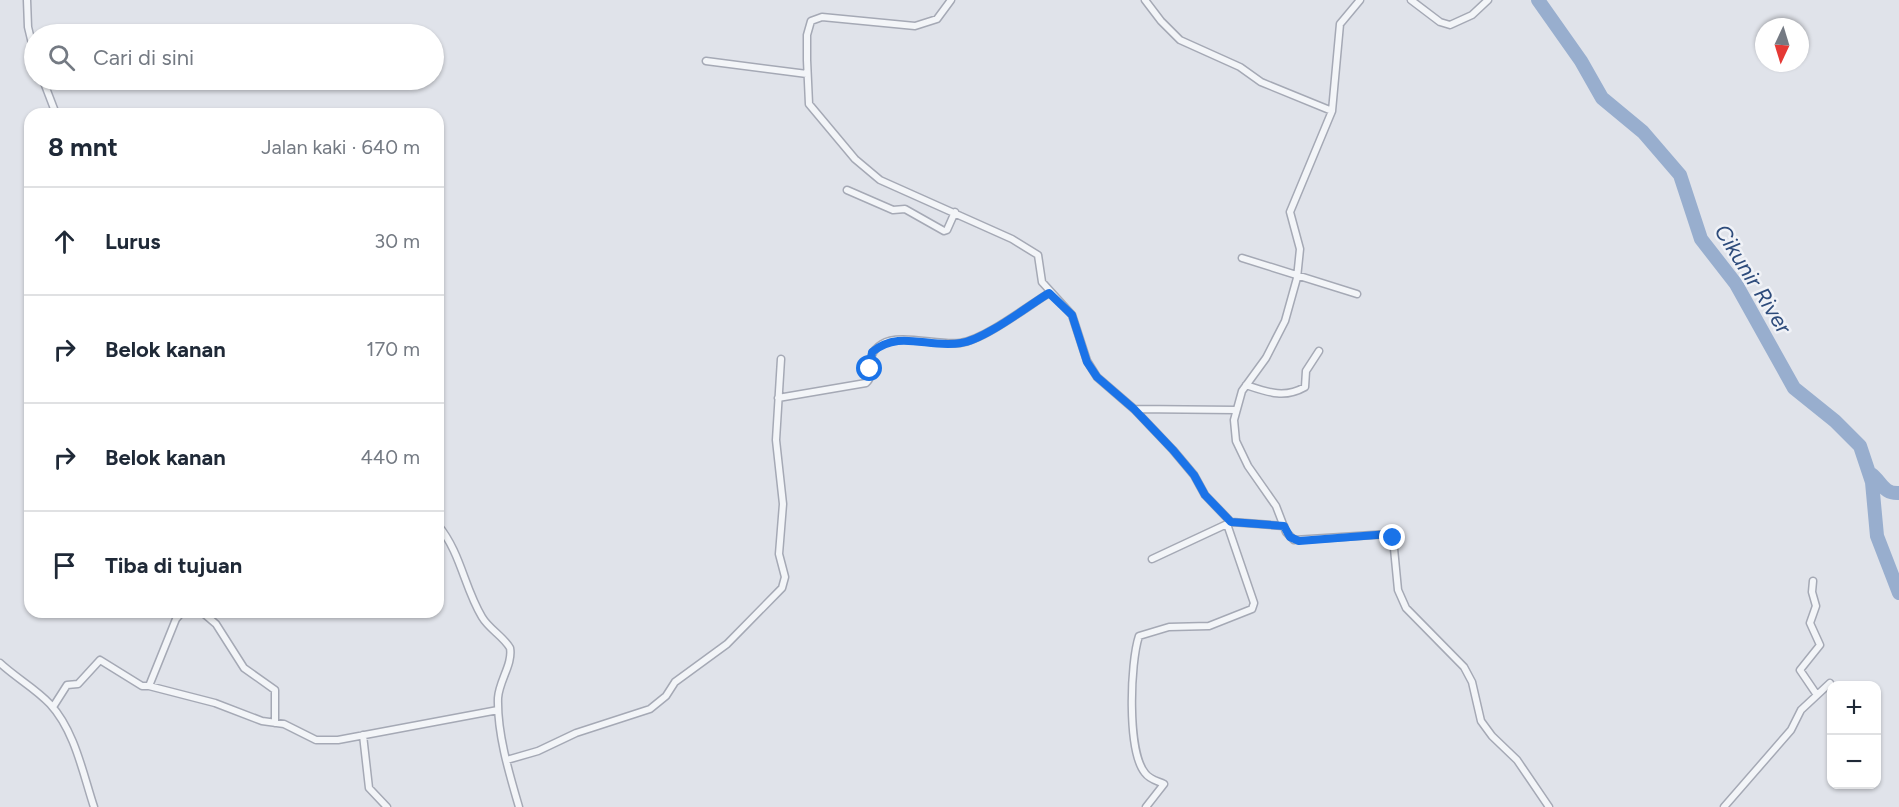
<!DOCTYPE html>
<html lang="id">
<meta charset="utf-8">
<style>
:root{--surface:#fff;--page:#f2f2f3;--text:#1f2937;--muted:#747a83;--line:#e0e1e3}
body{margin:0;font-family:Figtree,sans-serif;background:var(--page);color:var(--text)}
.controls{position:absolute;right:18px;bottom:18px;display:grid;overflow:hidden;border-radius:12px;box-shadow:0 2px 4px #0004}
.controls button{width:54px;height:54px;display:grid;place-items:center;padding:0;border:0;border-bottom:2px solid var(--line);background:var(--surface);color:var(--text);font:30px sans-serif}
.compass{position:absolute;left:1755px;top:18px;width:54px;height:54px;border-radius:50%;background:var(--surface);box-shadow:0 2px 4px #0004;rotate:184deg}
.stop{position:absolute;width:18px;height:18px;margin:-14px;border:4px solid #1a73e8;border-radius:50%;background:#fff}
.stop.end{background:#1a73e8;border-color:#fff;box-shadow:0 2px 6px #0008}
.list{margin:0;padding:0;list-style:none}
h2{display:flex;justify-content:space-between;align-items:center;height:78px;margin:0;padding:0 24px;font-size:26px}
h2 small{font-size:20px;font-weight:400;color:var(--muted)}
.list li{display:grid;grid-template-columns:39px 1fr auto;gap:18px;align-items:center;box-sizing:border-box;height:108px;padding:0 24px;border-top:2px solid var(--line)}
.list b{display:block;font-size:22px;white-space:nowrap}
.list em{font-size:20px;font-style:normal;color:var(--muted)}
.icon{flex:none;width:33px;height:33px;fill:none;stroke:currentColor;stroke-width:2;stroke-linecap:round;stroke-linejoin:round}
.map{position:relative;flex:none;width:1899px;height:807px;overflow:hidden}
.search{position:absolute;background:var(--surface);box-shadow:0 2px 4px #0004;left:24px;top:24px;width:420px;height:66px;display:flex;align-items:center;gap:15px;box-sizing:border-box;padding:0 21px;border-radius:33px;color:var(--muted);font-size:22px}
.panel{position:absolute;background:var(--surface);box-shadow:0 2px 4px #0004;left:24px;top:108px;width:420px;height:510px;border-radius:18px}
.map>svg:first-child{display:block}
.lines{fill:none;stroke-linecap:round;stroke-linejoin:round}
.river{stroke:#98aece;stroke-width:14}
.street-casing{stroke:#a5a9b5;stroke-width:9}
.street{stroke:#f3f5f8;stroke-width:6}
.route{stroke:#1a73e8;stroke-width:8}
.labels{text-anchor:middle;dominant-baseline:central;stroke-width:5;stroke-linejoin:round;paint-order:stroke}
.water-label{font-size:22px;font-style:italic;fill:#2d4b7b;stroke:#f0f2f7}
</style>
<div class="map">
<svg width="1899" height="807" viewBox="0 0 1899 807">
<rect width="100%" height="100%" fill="#e0e3ea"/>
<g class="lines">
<path class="river" d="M1538 0 1581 61 1602 98 1643 132 1680 175 1701 239 1736 284 1794 388 1835 421 1860 446 1872 482 1877 536 1899 593
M1871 474C1882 482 1883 494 1899 493"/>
<defs>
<path id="street" d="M27 0 28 27 34 52
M951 0 937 19 915 26 822 17 811 21 807 35V60L809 104 855 159 880 180 1012 239 1038 255 1042 282 1072 315 1087 361 1097 377 1134 409 1236 410
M1145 0 1161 21 1180 40 1240 67 1261 82 1332 111
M1360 0 1340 24 1332 111 1290 212 1300 249 1297 278 1285 321 1266 358 1242 391 1234 420 1236 441 1248 466 1276 506 1286 532 1294 540 1389 534 1393 538 1398 590 1406 608 1464 667 1472 682 1481 721 1492 736 1517 760 1549 807
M1411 0 1440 22 1450 25 1472 15 1488 0
M706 61 807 74
M43 80 56 114
M847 190 893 210 905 209 944 231 947 230 955 212
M1242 258 1357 294
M1246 385C1267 392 1284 399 1305 387L1306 371 1319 351
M778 398 866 383C878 372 861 357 882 344 899 333 939 346 960 343 984 340 1028 306 1049 293
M1134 409 1173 450 1194 475 1205 495 1231 522
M438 525C461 553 464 587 482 617 489 629 503 636 510 648 513 664 499 681 498 698 497 733 509 773 519 807
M1152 559 1227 524
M1813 581 1812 592 1816 606 1810 623 1820 645 1800 670 1817 695
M202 612 216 624 244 668 275 690V723
M0 663C16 678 35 688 50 704 75 731 83 774 94 807
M149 686 176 619 182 612
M53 707 67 685 78 684 100 660 142 686H149L215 703 262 721 284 724 316 740H338L498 710
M363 735 369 788 387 807
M507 760 538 751 576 733 650 709 666 696 675 682 727 644 782 588 785 577 779 554 783 504 776 440 781 359
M1146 807 1164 784C1158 781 1150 780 1145 773 1127 751 1130 663 1139 636L1169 627 1209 626 1252 609 1254 603 1227 524 1232 522 1284 526
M1724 807 1791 730 1801 710 1830 683"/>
</defs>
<use href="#street" class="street-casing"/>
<use href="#street" class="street"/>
</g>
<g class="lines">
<path class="route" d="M870 369 872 352C900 329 928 349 961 343 984 340 1028 306 1049 293L1072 315 1087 362 1097 377 1134 409 1173 450 1194 475 1205 495 1231 522 1284 526 1290 537 1299 541 1389 534 1393 538"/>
</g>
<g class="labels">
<g class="water-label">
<text transform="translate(1753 279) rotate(58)">Cikunir River</text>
</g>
</g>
</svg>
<div class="controls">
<button>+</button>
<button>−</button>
</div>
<svg class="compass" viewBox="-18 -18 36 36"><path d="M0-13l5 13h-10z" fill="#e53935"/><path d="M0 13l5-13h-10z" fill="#747a83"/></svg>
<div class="stop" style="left:870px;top:369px"></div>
<div class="stop end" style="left:1393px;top:538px"></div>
<div class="search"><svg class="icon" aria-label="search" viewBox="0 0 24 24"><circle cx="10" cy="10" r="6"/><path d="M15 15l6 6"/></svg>Cari di sini</div>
<section class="panel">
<h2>8 mnt<small>Jalan kaki · 640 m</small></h2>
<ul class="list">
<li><svg class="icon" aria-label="ahead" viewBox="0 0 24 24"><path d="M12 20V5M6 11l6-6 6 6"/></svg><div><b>Lurus</b></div><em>30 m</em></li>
<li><svg class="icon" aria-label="right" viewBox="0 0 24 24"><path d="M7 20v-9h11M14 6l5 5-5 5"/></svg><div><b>Belok kanan</b></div><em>170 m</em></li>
<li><svg class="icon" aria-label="right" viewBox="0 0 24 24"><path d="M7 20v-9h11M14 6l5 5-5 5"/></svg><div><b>Belok kanan</b></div><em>440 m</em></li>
<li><svg class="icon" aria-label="arrive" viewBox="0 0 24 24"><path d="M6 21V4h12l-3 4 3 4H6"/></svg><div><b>Tiba di tujuan</b></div></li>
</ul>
</section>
</div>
